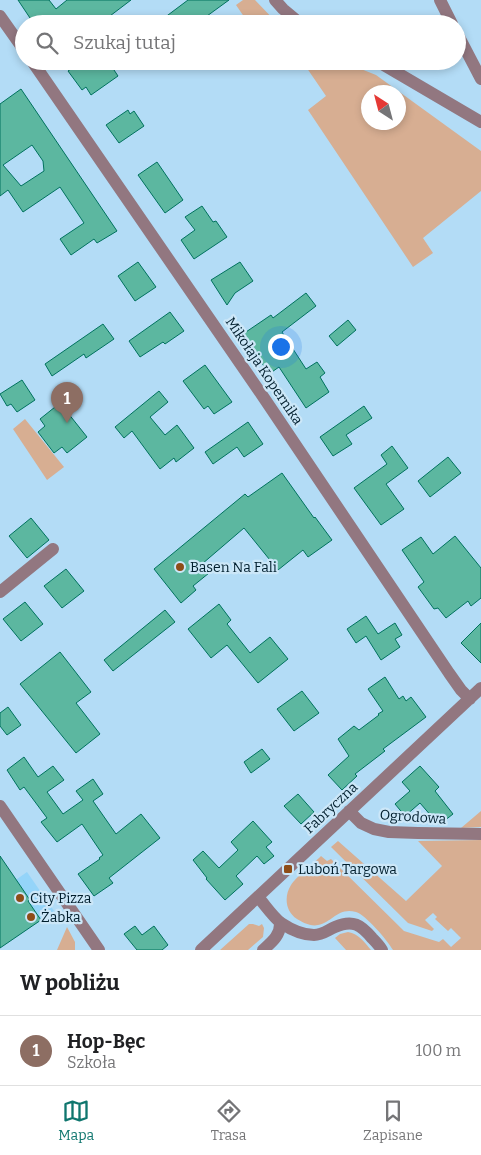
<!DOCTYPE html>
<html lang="pl">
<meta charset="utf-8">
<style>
:root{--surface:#fff;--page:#f6f6f6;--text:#202124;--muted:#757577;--line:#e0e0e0;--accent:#0f766e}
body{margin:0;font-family:Bitter,serif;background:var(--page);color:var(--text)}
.compass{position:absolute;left:361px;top:85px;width:45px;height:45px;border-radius:50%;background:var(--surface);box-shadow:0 2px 8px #0003;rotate:324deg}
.you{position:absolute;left:280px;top:346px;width:18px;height:18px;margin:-12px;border:4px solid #fff;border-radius:50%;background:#1a73e8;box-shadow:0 0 0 8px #1a73e833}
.badge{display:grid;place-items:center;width:32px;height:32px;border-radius:50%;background:var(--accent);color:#fff;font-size:16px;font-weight:700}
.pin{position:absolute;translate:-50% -41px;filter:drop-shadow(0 1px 2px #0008)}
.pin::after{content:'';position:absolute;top:26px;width:18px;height:15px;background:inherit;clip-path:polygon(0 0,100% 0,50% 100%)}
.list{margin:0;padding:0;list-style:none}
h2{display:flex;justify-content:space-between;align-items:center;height:65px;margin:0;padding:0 20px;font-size:21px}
h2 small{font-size:16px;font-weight:400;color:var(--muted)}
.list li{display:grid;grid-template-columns:32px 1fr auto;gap:15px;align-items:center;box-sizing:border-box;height:70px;padding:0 20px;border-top:1px solid var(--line)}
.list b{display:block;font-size:19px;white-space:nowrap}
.list p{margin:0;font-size:16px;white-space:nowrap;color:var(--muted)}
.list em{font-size:16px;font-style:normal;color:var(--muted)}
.icon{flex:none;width:28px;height:28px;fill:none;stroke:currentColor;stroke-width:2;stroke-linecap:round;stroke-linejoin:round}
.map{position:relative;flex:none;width:481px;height:950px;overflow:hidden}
.search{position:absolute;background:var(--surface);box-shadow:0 2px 8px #0003;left:15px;right:15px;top:15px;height:55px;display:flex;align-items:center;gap:12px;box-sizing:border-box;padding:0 18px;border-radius:28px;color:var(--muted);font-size:19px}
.sheet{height:135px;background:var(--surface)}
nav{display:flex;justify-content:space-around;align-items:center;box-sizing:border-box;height:70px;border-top:1px solid var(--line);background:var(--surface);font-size:14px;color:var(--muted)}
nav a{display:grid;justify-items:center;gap:2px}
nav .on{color:var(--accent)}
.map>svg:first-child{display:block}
.built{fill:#94d4f9}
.green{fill:#d7ae92;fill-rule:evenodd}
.building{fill:#5cb7a0;stroke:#00725e;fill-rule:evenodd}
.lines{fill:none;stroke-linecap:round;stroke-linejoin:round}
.minor{stroke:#927780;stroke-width:12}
.poi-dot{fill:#8e4d18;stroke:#cce7f8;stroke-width:2}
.labels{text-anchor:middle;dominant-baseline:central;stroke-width:4.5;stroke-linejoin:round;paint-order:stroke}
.street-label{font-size:14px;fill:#001e2d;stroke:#cce7f8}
.poi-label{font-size:14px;fill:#001e2d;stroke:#cce7f8;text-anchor:start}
</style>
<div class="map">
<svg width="481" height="950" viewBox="0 0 481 950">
<rect width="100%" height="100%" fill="#b3dcf6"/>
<path class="built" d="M27 872 54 911 4 945 0 943V891Z"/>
<path class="green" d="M243 0H255L278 24H249L236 5Z
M302 61H341L376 75 481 151V191L423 238 433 253 413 267 308 110 326 96ZM368 92H398V122H368Z
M25 419 64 467 47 480 13 429Z
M481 811V827L461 828Z
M481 840V950H393C387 940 366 915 356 912 338 907 333 922 318 925 311 927 302 922 297 919 285 911 284 896 291 885 296 877 314 863 321 856L327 861 331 859 404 931 439 942 443 939 451 947 461 938 451 928 448 931 435 919 437 917 433 913 425 920 434 929 432 931 408 923 331 847 338 841 406 901 442 866 418 841Z
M249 924H253L259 926 262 924 264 928 263 937 248 950H220Z
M67 927 75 942V950H57Z
M348 932C359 934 364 942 371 950H346L335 938 340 934Z"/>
<path class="building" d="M18 0H49L56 9 67 0H131L106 19 110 24H34Z
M188 0H229L196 24H156Z
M82 61H108L118 76 91 95 86 87 82 90 68 71Z
M21 89 117 231 97 243 94 239 71 255 60 239 84 223 60 187 23 212 8 190 0 196V104ZM32 145 43 161 44 171 21 186 3 165Z
M128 110 130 114 134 111 144 126 119 143 106 125Z
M157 162 183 200 165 213 138 175Z
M202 206 213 222 216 221 227 237 194 259 181 240 195 230 185 217Z
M138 262 156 287 135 301 118 276Z
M240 262 253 281 235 293 227 305 211 280Z
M306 293 316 306 282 332 306 369 317 362 325 373 320 377 329 392 306 408 279 367 269 374 243 334 271 315 273 318Z
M170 312 184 331 165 344 163 342 140 357 129 341Z
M348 320 356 330 337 346 329 336Z
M103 324 114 339 86 358 84 354 52 376 45 364Z
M205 365 232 402 214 414 208 406 204 409 183 381Z
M22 380 35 400 17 412 11 404 7 406 0 394Z
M159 391 168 402 150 417 165 435 177 425 194 448 176 462 174 458 160 469 132 431 124 438 115 427Z
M60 403 87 437 67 453 62 447 54 453 38 432 45 426 40 419Z
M364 406 372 418 346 435 352 444 333 456 320 437Z
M248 422 263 444 244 457 237 447 213 464 205 452Z
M392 446 408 468 386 484 404 509 381 525 354 488 387 464 381 455Z
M448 457 461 473 430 497 418 481Z
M282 473 314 518 315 517 332 540 308 557 303 550 278 570 244 528 202 564 209 573 193 586 196 590 181 603 154 569 245 494 248 497Z
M31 518 49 540 27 558 9 536Z
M455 536 481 568V598L471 606 468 601 446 618 438 608 434 609 418 587 424 582 402 550 421 537 433 554Z
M66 569 84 591 62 608 44 586Z
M25 602 43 624 21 641 3 619Z
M219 604 231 620 227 624 250 653 270 637 288 659 258 683 227 645 211 658 188 629Z
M165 610 175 622 113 671 104 660Z
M366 616 378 634 395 623 402 635 395 639 400 647 381 660 366 636 356 643 347 629Z
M481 623V663L461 643Z
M60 652 91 692 76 703 100 734 76 753 20 684Z
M385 677 399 699 403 696 406 701 411 697 426 717 383 749 385 751 355 774 357 776 342 790 328 775 349 756 338 739 354 726 359 730 379 715 378 714 383 711 368 689Z
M302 691 319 713 294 731 277 709Z
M8 707 21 725 7 735 0 726V713Z
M262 749 270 759 251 773 244 762Z
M24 757 38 777 53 766 64 780 47 792 63 814 83 800 76 791 93 779 103 794 93 801 116 834 141 814 160 838 109 878 113 883 94 896 78 874 100 859 99 858 103 855 82 824 57 842 41 822 47 818 24 787 20 790 7 770Z
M420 766 439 787 435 791 453 814 439 825 420 803 405 816 395 804 410 791 402 782Z
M298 794 314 812 301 824 284 806Z
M253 821 272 842 266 847 274 856 264 864 257 856 236 876 243 884 225 900 206 879 207 878 193 860 203 851 219 868 238 850 231 842Z
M0 856 30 900 28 901 41 920 0 948Z
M135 926 142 935 154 926 168 945 162 950H137L124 934Z"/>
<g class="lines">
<path class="minor" d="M275 0 283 9 301 24
M440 0 452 24
M0 16 24 50
M457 33 481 79
M32 61 264 398 449 673 461 690 470 699
M377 61 481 122
M0 592 53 549
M0 806 99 950
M349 811 361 823 374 829 389 832 418 833 481 834
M258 897C265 905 273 917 281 923 290 929 303 935 314 935 322 935 328 930 335 927 353 919 361 925 372 938 376 942 379 945 382 950
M201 950 481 688
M263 950C272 942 281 935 280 922"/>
</g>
<g class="poi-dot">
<circle cx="180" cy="567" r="5"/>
<rect x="283" y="864" width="10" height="10" rx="2.5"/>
<circle cx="20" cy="898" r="5"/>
<circle cx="31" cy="917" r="5"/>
</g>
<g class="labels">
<g class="street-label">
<text transform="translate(264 371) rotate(56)">Mikołaja Kopernika</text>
<text transform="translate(331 808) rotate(-43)">Fabryczna</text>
<text transform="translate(413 817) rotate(4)">Ogrodowa</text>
</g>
<g class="poi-label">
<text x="190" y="567">Basen Na Fali</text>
<text x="298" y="869">Luboń Targowa</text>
<text x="30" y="898">City Pizza</text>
<text x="41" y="917">Żabka</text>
</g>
</g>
</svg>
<svg class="compass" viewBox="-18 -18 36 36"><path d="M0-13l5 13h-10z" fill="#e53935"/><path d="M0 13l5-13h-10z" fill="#757577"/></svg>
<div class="you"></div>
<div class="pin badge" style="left:67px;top:423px;background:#8d6e63">1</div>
<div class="search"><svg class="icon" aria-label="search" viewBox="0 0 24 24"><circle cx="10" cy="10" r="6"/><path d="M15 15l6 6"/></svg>Szukaj tutaj</div>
</div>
<section class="sheet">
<h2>W pobliżu<small></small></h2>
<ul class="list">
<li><span class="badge" style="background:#8d6e63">1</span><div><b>Hop-Bęc</b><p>Szkoła</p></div><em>100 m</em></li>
</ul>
</section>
<nav>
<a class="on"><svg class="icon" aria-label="map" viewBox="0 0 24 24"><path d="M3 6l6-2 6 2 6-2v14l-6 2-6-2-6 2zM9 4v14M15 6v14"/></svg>Mapa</a>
<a><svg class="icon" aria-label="directions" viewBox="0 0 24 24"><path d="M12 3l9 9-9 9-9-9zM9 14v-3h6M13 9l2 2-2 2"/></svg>Trasa</a>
<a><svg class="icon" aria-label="saved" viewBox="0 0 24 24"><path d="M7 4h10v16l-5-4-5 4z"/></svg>Zapisane</a>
</nav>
